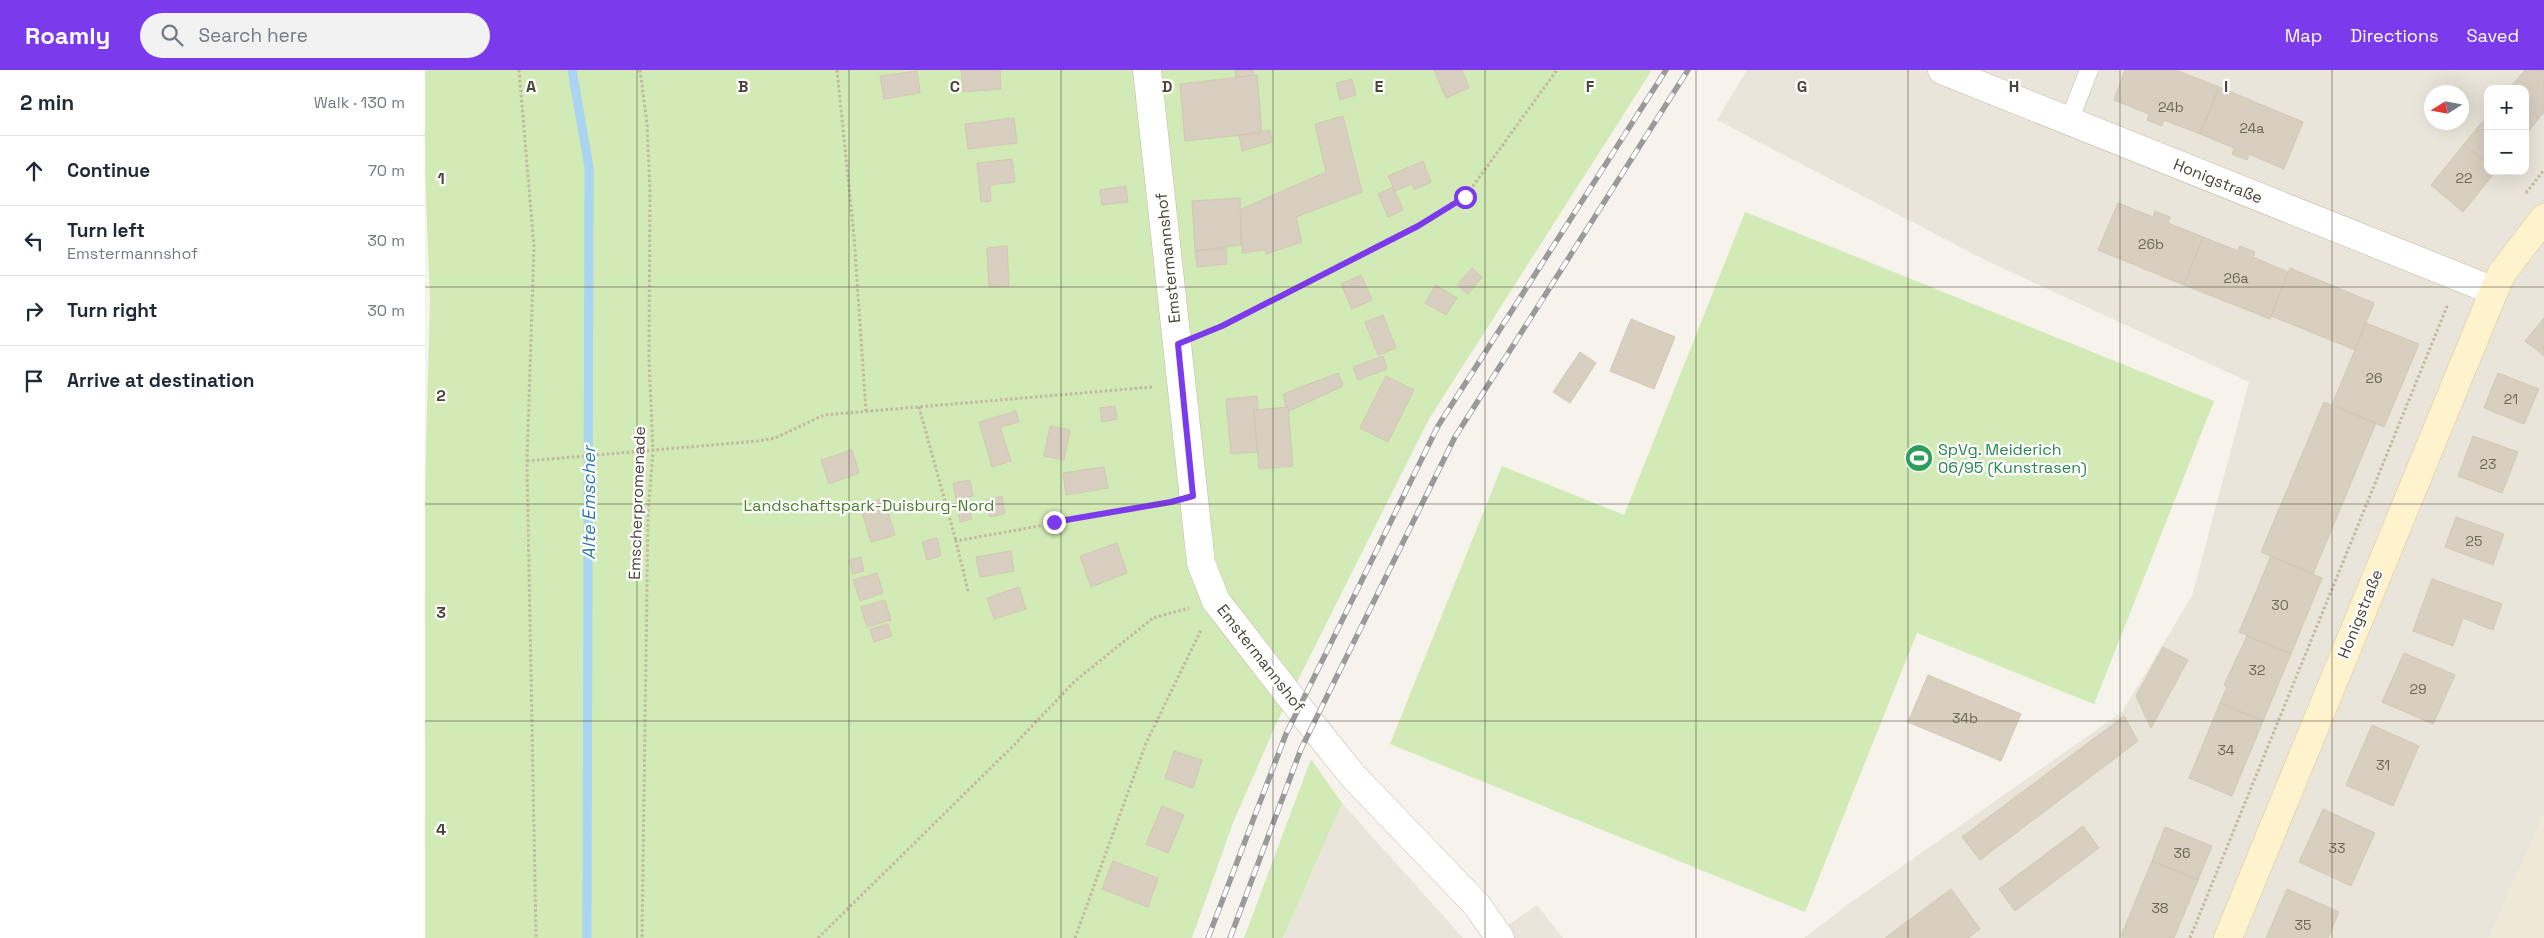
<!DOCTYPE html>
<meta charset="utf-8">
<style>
:root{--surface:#fff;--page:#f2f2f3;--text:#1f2937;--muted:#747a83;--line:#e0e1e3;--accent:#7c3aed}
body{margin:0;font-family:"Space Grotesk",sans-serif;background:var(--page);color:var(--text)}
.controls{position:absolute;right:15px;top:15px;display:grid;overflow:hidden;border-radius:10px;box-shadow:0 5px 20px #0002}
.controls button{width:45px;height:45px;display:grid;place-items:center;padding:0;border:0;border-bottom:1px solid var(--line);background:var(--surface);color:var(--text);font:25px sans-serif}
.compass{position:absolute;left:1999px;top:15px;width:45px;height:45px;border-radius:50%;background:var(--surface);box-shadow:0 5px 20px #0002;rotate:259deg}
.stop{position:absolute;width:15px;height:15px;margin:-11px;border:4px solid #7c3aed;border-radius:50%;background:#fff}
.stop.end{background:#7c3aed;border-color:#fff;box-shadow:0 1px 5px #0008}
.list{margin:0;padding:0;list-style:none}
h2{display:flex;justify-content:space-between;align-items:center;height:65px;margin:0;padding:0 20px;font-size:21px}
h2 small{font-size:16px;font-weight:400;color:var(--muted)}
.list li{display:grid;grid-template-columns:32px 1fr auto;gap:15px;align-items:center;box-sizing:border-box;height:70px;padding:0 20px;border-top:1px solid var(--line)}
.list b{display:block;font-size:19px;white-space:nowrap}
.list p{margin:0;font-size:16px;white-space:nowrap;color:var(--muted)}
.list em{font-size:16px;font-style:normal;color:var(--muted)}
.icon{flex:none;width:28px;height:28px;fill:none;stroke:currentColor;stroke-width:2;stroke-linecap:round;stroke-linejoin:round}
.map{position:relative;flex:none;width:2119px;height:868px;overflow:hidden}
header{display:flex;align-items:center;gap:30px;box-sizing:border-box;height:70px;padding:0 25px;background:var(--accent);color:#fff}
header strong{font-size:24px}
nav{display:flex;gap:28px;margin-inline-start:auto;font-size:18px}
.search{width:350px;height:45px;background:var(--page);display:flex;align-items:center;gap:12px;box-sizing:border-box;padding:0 18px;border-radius:28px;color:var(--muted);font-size:19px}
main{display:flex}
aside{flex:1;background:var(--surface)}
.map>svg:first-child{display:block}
.residential{fill:#eae5da;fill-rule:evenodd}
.education{fill:#efe8d6}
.green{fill:#d2eab5}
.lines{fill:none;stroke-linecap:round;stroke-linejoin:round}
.stream{stroke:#a9d4f2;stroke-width:9}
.building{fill:#d8cfc1;stroke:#d3c7b4}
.lane-casing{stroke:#c2bbae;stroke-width:19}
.street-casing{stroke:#c2bbae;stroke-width:29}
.secondary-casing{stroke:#d6c79b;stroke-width:29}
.path{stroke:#c4b79f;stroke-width:3;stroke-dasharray:2.5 2.5;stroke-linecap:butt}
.lane{stroke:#fff;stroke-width:18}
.street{stroke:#fff;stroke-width:28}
.secondary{stroke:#fff3cd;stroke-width:28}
.rail-casing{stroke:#9a9a9a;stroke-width:5.5}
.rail{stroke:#fff;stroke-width:4;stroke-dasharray:11;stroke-linecap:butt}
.route{stroke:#7c3aed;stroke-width:6}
.grid{fill:none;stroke:#4b4439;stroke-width:1;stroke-opacity:0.55}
.labels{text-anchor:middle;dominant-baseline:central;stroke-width:4.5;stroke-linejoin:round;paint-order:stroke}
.number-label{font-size:14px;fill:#6e675b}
.street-label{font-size:16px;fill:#4b4439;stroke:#fff}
.leisure-label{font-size:16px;fill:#27864d;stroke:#fff;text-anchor:start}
.park-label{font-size:16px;fill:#4a7f2a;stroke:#fff}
.water-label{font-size:18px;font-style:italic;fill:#2e7ab2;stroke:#fff}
.grid-label{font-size:16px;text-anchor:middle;font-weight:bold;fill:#4b4439;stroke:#fff;stroke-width:4.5;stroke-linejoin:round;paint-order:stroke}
</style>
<header>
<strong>Roamly</strong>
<div class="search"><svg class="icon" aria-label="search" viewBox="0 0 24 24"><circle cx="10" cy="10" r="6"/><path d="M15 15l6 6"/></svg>Search here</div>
<nav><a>Map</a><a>Directions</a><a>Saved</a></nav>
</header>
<main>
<aside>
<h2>2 min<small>Walk · 130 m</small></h2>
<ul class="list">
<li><svg class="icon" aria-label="ahead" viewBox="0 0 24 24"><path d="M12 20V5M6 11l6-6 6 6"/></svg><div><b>Continue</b></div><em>70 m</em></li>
<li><svg class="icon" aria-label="left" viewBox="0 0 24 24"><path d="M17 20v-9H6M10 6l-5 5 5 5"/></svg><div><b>Turn left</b><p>Emstermannshof</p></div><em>30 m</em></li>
<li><svg class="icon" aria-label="right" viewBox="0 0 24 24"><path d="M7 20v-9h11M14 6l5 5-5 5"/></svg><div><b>Turn right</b></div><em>30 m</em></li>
<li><svg class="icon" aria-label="arrive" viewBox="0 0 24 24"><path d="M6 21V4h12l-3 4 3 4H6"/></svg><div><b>Arrive at destination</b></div></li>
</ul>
</aside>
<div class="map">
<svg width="2119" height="868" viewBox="0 0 2119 868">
<rect width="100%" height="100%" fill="#f6f3ec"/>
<path class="residential" d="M1322 0H2119V744L2064 868H1379L1425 833 1697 642 1767 526 1824 312 1560 190 1292 50ZM2063 19H2100V101H2063ZM2006 22H2036V52H2006Z
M917 733 1038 868H858Z
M1112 835 1138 868H1066L1086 853Z"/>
<path class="education" d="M2119 744V868H2064Z"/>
<path class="green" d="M0 0H1227L1004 349 851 654 808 753 767 868H0V413L5 231 0 102Z
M1320 142 1789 331 1669 634 1492 563 1380 842 965 674 1077 396 1199 445Z
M886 689 917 733 858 868H819Z"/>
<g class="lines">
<path class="stream" d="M147 0 164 97 162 868"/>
</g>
<path class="building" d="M536 0H575L576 19 538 22Z
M810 0H828L829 5 811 8Z
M1009 0H1037L1044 18 1021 28Z
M1700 0H1751L1794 17 1775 64 1739 50 1737 56 1722 50 1724 44 1689 30Z
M2100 0H2119V43L2114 48 2100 37V19H2084Z
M492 1 495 23 459 29 455 6Z
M832 5 837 63 760 71 755 14Z
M927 9 931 25 915 30 911 13Z
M1794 17 1878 52 1859 99 1824 84 1822 90 1807 84 1809 78 1775 64Z
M2100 37 2114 48 2100 66Z
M2063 45V94L2039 74Z
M918 46 937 122 871 147 877 172 841 184 840 180 817 183 816 139 901 102 890 54Z
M589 48 592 73 543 79 540 54Z
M845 60 847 72 817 81 814 65Z
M2039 74 2063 94V101H2071L2038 142 2006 115Z
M587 89 590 112 565 115 566 131 556 132 552 93Z
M998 91 1006 112 989 120 987 114 970 121 963 106Z
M701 116 703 132 677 135 675 120Z
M968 117 978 140 963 147 953 124Z
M815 128 816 175 770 181 767 131Z
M1693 133 1728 147 1730 141 1745 147 1743 153 1778 167 1759 215 1673 180Z
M1778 167 1813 181 1815 176 1830 182 1828 187 1863 202 1845 249 1759 215Z
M582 176 584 216 564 217 562 178Z
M801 178 802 194 772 197 770 181Z
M1047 198 1057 207 1043 224 1032 215Z
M1865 198 1949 233 1930 280 1846 246Z
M936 205 947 230 927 239 916 214Z
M1011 215 1032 228 1021 245 1000 233Z
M958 245 971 278 953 285 940 252Z
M2119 248V286L2100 271Z
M1206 249 1250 267 1229 319 1185 301Z
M1941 253 1994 274 1959 357 1907 335Z
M1155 282 1171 293 1145 333 1128 322Z
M958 286 962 299 933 310 928 297Z
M913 303 918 316 864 341 863 337H861L858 324Z
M2073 303 2114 319 2099 354 2059 338Z
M961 306 989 320 963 372 935 358Z
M832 326 833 340H829L832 382 806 384 801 329Z
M1899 332 1951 353 1888 504 1836 482Z
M690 336 692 349 677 352 675 338Z
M863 337 868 396 834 399 829 340Z
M591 341 594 352 575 357 586 391 567 397 554 352Z
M625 356 645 360 639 390 619 386Z
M2048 366 2093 382 2077 423 2033 406Z
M427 380 434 403 404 414 396 390Z
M679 397 683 418 641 425 638 403Z
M545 410 548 426 543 427 547 449 535 452 528 413Z
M577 426 580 443 565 447 561 430Z
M459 428 470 465 446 472 435 435Z
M2031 447 2079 464 2068 495 2020 477Z
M512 468 516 486 502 490 497 472Z
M692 473 702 503 666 517 655 486Z
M586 481 589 501 555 507 551 487Z
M1846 486 1897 508 1866 584 1814 562Z
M436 487 439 501 428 504 424 490Z
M452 503 458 523 435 531 428 510Z
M2007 509 2077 534 2068 560 2038 548 2028 576 1988 561Z
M594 517 601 539 569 549 562 528Z
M460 530 466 550 442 557 436 537Z
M463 554 467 566 449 572 445 559Z
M1822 566 1866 584 1838 651 1795 633 1802 617 1799 615Z
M1738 577 1763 590 1726 658 1711 626Z
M1979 583 2030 605 2008 654 1957 632Z
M1503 605 1596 644 1576 691 1483 652Z
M1795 633 1838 651 1807 726 1764 708Z
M1699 646 1713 671 1555 790 1537 767Z
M1947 655 1994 676 1968 736 1921 715Z
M749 681 777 690 768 718 740 708Z
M737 736 759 745 743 783 721 774Z
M1898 739 1950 763 1926 816 1874 792Z
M1658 756 1674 778 1590 841 1574 819Z
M1740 757 1787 776 1773 810 1727 791Z
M688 791 733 808 723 837 677 819Z
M1727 791 1773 810 1749 868H1702L1696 866Z
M1526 819 1555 859 1543 868H1460Z
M1862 819 1914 842 1903 868H1841Z"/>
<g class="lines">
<defs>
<path id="lane" d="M1644 51 1664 0"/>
<path id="street" d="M722 0 776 493 791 531 895 665 929 707 1051 834 1075 868
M1517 0 2069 221"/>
<path id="secondary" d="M1803 868 2069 221 2077 203 2119 148"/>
</defs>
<use href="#lane" class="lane-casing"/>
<use href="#street" class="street-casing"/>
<use href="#secondary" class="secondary-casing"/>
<path class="path" d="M94 0 109 176 102 391 111 868
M215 0 222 54 225 120 224 289 228 381 223 445 217 868
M412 0 429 166 441 342
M2101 123 2119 100
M782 263 993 156 1040 127 1132 0
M494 337 531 471
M102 391 333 371 350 368 399 345 727 317
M543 521 531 471 741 433
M393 868 588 676 650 611 728 548 764 538
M650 868 721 673 776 560
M1765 868 2023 234"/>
<use href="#lane" class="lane"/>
<use href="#street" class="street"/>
<use href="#secondary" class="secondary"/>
<defs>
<path id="rail" d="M783 868 861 664 1013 356 1241 0
M805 868 876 679 1030 367 1263 0"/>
</defs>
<use href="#rail" class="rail-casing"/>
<use href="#rail" class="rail"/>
</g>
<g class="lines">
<path class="route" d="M629 452 746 432 768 426 753 274 797 256 993 156 1040 127"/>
</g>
<path class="grid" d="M212 0V868M424 0V868M636 0V868M848 0V868M1060 0V868M1271 0V868M1483 0V868M1695 0V868M1907 0V868M0 217H2119M0 434H2119M0 651H2119"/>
<defs>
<symbol id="stadium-disc" viewBox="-11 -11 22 22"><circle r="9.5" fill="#2e9e5b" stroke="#fff"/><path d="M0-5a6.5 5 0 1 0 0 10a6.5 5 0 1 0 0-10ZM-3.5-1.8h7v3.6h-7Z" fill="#fff"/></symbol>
</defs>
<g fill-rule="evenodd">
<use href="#stadium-disc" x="1478" y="372" width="32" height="32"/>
</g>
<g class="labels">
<g class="number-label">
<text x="1746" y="37">24b</text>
<text x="1827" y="58">24a</text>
<text x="2039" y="108">22</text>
<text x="1726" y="174">26b</text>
<text x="1811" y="208">26a</text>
<text x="1949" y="308">26</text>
<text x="2086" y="329">21</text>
<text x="2063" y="394">23</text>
<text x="2049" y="471">25</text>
<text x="1855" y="535">30</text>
<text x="1832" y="600">32</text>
<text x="1993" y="619">29</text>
<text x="1540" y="648">34b</text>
<text x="1801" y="680">34</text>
<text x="1958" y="695">31</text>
<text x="1912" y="778">33</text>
<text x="1757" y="783">36</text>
<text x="1735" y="838">38</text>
<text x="1878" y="855">35</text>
</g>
<g class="street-label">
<text transform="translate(1793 111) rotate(22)">Honigstraße</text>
<text transform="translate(743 188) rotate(-96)">Emstermannshof</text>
<text transform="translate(212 433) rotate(-88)">Emscherpromenade</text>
<text transform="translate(1935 544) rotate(-68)">Honigstraße</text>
<text transform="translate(836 588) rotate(52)">Emstermannshof</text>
</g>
<g class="leisure-label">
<text x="1513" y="379">SpVg. Meiderich<tspan x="1513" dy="18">06/95 (Kunstrasen)</tspan></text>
</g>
<g class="park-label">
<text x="444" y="435">Landschaftspark-Duisburg-Nord</text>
</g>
<g class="water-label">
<text transform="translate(163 433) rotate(-90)">Alte Emscher</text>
</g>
</g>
<g class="grid-label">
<text x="106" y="22">A</text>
<text x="318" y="22">B</text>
<text x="530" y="22">C</text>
<text x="742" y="22">D</text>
<text x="954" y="22">E</text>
<text x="1165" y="22">F</text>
<text x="1377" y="22">G</text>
<text x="1589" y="22">H</text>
<text x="1801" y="22">I</text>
<text x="16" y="114">1</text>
<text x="16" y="331">2</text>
<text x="16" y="548">3</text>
<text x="16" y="765">4</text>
</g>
</svg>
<div class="controls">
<button>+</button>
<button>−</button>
</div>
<svg class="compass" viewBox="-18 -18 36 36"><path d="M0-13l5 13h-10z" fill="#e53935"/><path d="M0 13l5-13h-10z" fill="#747a83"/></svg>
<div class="stop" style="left:1040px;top:127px"></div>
<div class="stop end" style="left:629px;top:452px"></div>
</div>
</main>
